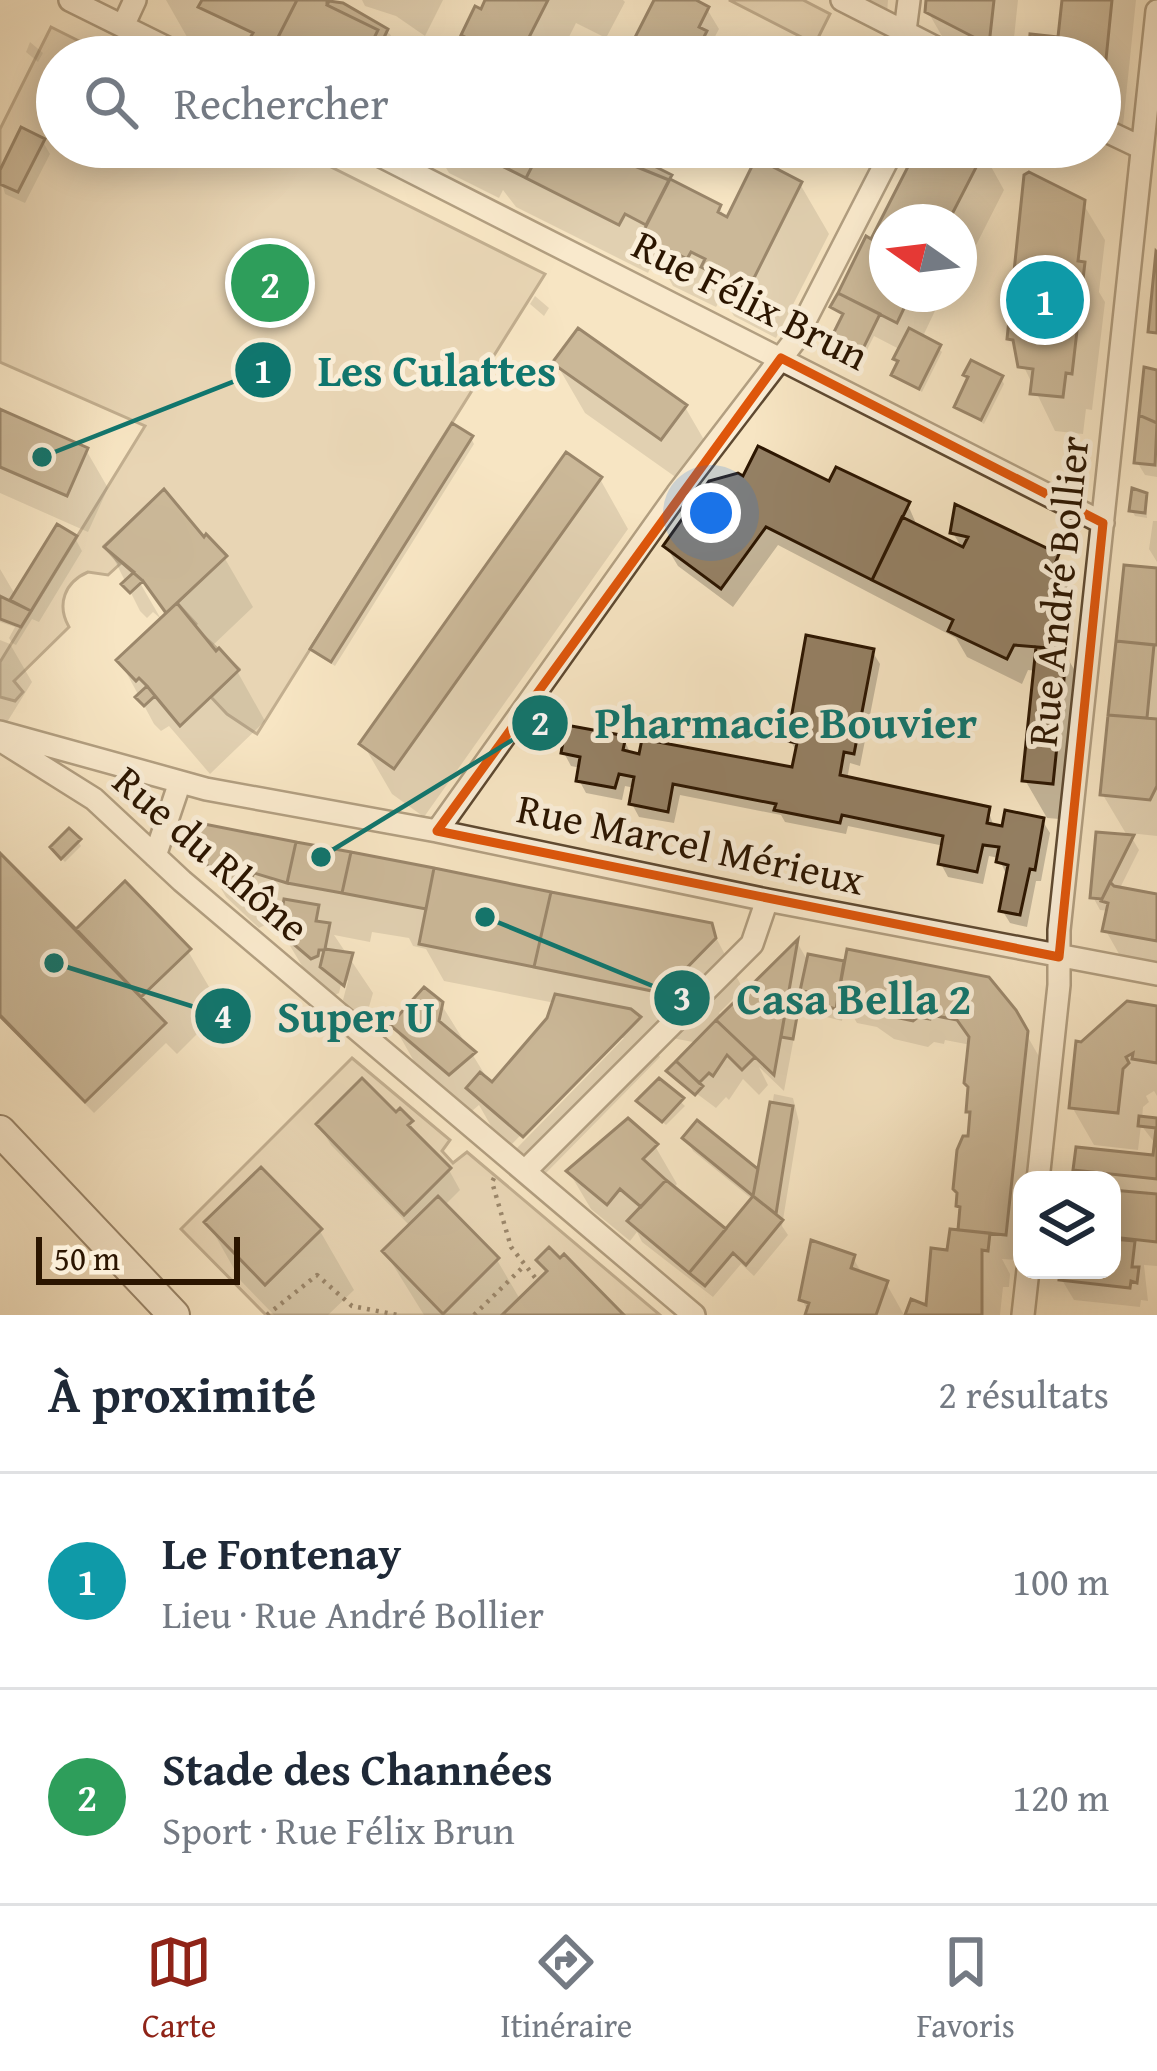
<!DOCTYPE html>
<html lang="fr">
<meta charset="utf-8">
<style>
:root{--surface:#fff;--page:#f2f2f3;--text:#1f2937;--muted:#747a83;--line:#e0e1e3;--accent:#8f2418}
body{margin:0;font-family:"Gentium Book Plus",serif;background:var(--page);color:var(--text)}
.controls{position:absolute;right:36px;bottom:36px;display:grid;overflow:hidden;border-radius:24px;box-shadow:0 6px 30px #0003}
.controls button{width:108px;height:108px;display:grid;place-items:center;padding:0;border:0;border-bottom:3px solid var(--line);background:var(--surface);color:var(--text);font:60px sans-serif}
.compass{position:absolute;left:869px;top:204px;width:108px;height:108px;border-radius:50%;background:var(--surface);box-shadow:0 6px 30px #0003;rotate:284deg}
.scale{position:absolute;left:36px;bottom:30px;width:204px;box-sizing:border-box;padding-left:12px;border:6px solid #2b1500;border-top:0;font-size:33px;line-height:42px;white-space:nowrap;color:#2b1500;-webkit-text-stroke:9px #faeed8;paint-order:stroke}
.you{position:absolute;left:711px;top:513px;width:42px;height:42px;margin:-30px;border:9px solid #fff;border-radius:50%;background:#1a73e8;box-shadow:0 0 0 18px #1a73e833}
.badge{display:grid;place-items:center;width:78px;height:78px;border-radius:50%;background:var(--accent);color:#fff;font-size:39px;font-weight:700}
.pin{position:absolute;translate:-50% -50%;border:6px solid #fff;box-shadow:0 3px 12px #0006}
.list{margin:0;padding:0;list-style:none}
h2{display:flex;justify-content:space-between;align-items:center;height:156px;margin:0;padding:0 48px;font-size:51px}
h2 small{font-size:39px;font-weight:400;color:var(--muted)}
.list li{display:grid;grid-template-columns:78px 1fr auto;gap:36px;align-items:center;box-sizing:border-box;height:216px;padding:0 48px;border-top:3px solid var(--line)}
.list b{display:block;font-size:45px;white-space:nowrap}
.list p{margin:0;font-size:39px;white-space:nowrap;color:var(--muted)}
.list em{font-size:39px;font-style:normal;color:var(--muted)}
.icon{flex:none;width:66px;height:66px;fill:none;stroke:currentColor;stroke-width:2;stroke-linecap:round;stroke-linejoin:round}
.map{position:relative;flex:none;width:1157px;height:1315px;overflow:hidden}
.search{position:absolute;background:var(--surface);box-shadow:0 6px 30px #0003;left:36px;right:36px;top:36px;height:132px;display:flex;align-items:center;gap:30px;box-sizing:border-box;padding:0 42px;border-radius:66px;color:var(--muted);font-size:45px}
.sheet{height:588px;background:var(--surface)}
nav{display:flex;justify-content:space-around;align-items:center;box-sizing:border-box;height:168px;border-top:3px solid var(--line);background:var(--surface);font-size:33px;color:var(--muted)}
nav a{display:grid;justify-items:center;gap:6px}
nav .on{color:var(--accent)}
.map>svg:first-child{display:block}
.green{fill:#d4c2a2;stroke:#806c51;stroke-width:3}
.shadow{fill:#0003}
.building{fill:#958165;stroke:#2b1500;stroke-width:3}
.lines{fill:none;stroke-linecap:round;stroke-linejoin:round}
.street-casing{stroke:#5e4931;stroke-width:26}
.secondary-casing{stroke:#2b1500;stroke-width:34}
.path{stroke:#2b1500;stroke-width:4.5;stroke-dasharray:3 6;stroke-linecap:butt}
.street{stroke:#faeed8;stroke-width:21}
.secondary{stroke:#faeed8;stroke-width:30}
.marked{fill:none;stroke:#df560b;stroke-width:9;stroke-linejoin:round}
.labels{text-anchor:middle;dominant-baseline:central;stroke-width:10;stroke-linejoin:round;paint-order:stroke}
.street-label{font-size:42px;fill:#2b1500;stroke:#faeed8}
.leader{fill:none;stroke:#0f766e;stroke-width:4.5}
.callout-dot{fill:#0f766e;stroke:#faeed8;stroke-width:4.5}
.mark-label{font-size:36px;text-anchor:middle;font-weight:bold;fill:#fff}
.callout-label{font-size:45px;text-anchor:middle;font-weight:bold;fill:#0f766e;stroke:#faeed8;stroke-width:10;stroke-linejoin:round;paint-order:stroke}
</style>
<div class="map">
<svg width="1157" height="1315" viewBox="0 0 1157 1315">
<rect width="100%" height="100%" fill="#f7e5c3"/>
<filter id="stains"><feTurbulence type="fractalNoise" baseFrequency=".00167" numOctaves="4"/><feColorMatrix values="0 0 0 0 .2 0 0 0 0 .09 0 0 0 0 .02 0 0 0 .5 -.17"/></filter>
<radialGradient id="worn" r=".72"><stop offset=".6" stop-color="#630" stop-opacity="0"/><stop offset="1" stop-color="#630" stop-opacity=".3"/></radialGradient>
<path class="green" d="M729 0H803L830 14 815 44Z
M51 27 111 57H57V147H291L545 274 257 734 227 714 211 697 239 669 194 627 196 624 177 603 226 555 207 535 203 537 164 490 104 546 120 564 108 575 88 572C65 582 56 604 69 627L14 681 23 692 15 701 0 697V662L145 426 0 362V129Z
M352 1058 450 1140 442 1151 453 1163 467 1152 660 1315H266L181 1229Z"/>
<path class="shadow" d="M166 0H318L343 5 390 34 397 47 393 45 390 57H249L221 40 213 55 191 44Z
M362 0H443L425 36 396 16 365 6Z
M486 0H623L625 2 606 38 576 23 559 57H477L464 35 482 13Z
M657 0H689L707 9 719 29 711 44 715 57H628Z
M857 0H888L887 15Z
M929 0H1018L1012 57H964L950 50 928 12Z
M1065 0H1136L1121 145 1100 134V57H1031L1061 40Z
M30 42 43 53 38 62 26 52Z
M43 142 50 154 25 203 5 194 0 176Z
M434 147H609L719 207 727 221 800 184 829 234 776 338 734 316 726 303 720 300 716 307 673 286 662 266 653 262 648 273 516 207 503 190 499 198 449 173Z
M790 147H839L829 167Z
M921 147H973L983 152 1004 190 968 261 961 257 959 261V222H887V294H943L924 334 942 352 922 392 894 375 901 350 874 336 861 362 832 344 845 317 834 307 873 243Z
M1082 202 1105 240 1099 292 1105 302 1092 410 1086 409 1083 434 1055 431 1010 338Z
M535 296 549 308 544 316 530 304Z
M556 363 685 407 714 457 691 488 585 413Z
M1157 373V477L1145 475 1137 462Z
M967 375 1001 378 1004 384 984 424 957 407 970 380Z
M0 412 86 450 108 488 88 532 0 493Z
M471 438 474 444 335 666 317 655 314 650Z
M600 479 628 529 424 817 392 794 363 744Z
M830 485 908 505 918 528 963 550 953 533 1057 556 1072 583 1065 600 1070 608 1065 654 1087 691 1073 820 1047 818 1025 780 1036 671 1028 670 1022 684 967 657 956 638 778 545 733 607 678 566 666 546Z
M1145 495 1147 518 1135 516 1132 511Z
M1153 521H1157V562L1149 549Z
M75 538 82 551 39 622 32 619 16 645 12 643 9 638 15 627 0 622V569L16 596Z
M203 542 224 557 253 607 211 647 237 671 265 721 210 774 169 726 161 731 154 724 120 661 173 628 141 573 136 576 161 619 153 612 147 618 140 611 108 547Z
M1126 568 1157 571V836L1129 833 1139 850 1119 890 1157 897V974L1127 968 1106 931 1109 911 1100 910 1093 897 1128 837 1103 795Z
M0 640 10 644 32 682 4 727 0 725Z
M872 651 880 664 860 766 850 763 847 780 988 810 994 827 1042 820 1050 833 1041 881H1036L1027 927 1010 923 1002 910 1006 874 999 858 989 856 983 884 948 877 941 864 944 846 848 826 846 834 785 822 781 815 680 795 674 823 639 817 632 804 635 788 625 786 622 800 586 793 579 780 581 768 571 766 564 753 624 739 631 755 794 770 798 754 790 740Z
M78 841 81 846 65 862 56 853Z
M0 857 86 945 188 951 222 1009 177 1054 166 1043 94 1113 0 1018Z
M203 858 710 926 743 989 719 1013 723 1017 798 944 809 963 843 964 846 970 1025 1032 1041 1060 1029 1180H1022L1020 1260 1002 1259 1010 1274 1009 1287H1003L1000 1315H908L912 1303 928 1309 961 1233 963 1212 959 1205 973 1118 969 1111 971 1045 945 1040 944 1044 934 1042 928 1047 894 1039 877 1027 857 1023 845 1003 842 1021 823 1016 820 1019 803 989 784 1091 759 1067 768 1085 759 1095 743 1079 729 1100 726 1097 716 1108 673 1076 698 1043 646 1033 660 1057 546 1173 517 1148 624 1038H616L512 1144 491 1126 479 1105 472 1111 415 1063 394 1026 441 1004 492 1086 549 1020 555 1003 444 981 426 949 413 946 409 938 372 932 370 942 334 935 373 993 365 1021 343 1000 348 981 343 976 339 993 335 995 304 969 281 931 285 912 276 909 269 923 259 928 226 897Z
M1157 1009V1096L1154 1091 1146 1096 1149 1102 1143 1107 1142 1119 1157 1121V1266L1144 1265 1148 1301 1141 1300 1140 1307 1074 1300 1062 1280 1112 1270V1180H1083L1076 1169 1156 1158 1157 1146 1141 1125 1138 1150 1094 1145 1072 1107Z
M659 1082 685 1106 666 1125 643 1106Z
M774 1094 793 1098 799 1122 782 1226 788 1235 754 1276 741 1264 713 1297 642 1242 637 1232 630 1241 591 1209 569 1172 655 1146 677 1184 672 1189 726 1233 753 1200 693 1151 686 1138 760 1175Z
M396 1116 410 1123 422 1143 449 1170 460 1190 444 1206 497 1260 521 1301 564 1258 619 1315H424L385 1252 411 1227 331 1145 319 1125Z
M261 1171 320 1231 354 1290 328 1315H274L241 1281 208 1223Z
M853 1258 863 1275 886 1283 904 1315H808L803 1300Z"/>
<path class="building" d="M202 0H297L272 49 250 38 253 33 198 7Z
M297 0H327V5L378 30 365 57H287L272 49Z
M485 0H548L519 57H505L461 35 475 6 481 9Z
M654 0H696L709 7 699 27 707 31 694 57H625Z
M926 0H994L989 45 925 12Z
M1062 0H1112L1101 109 1100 57H1028L1030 34 1058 37Z
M329 1 343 3 388 29 375 57H365L378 30 327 5Z
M21 127 45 139 18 192 0 184V170Z
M483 147H542L526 178 484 157 488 150Z
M542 147H589L608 161 610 156 669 180 646 225 625 214 619 225 526 178Z
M589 147H616L672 175 669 180 610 156 608 161Z
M918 147 985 150 948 222H887V294H904L902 298 908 300 897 323 838 293 866 236 871 239Z
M756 158 802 182 748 290 701 267 705 259 691 252 687 259 641 236 670 179 721 205 718 212 727 217Z
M1029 172 1085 200 1078 261 1085 262 1072 374 1066 373 1063 397 1030 394 1033 369 1018 367 1013 340 1007 339 1024 175Z
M1156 251 1157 252V333L1148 332Z
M838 293 880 314 858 359 828 344 843 314 830 307Z
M578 328 687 405 661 440 552 363Z
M909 328 941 345 919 389 891 375 898 361 893 359Z
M971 360 1003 376 981 420 954 407 968 377 963 375Z
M1144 367 1157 370V423L1139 415Z
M0 409 88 448 67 496 0 467Z
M1139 415 1157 423 1155 465 1134 463Z
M452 423 473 436 331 662 310 649Z
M758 446 829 481 836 467 910 502 872 580 766 527 721 589 663 546 709 481 738 473 743 476Z
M566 452 602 477 394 769 359 744Z
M1132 488 1147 493 1145 513 1129 511Z
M164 489 204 537 206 534 227 556 177 603 216 651 219 648 239 670 180 726 155 696 144 706 135 697 147 686 139 678 136 681 116 660 166 613 143 581 130 593 121 584 134 572 104 547Z
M164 489 204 537 206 534 227 556 166 613 143 581 104 547Z
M955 504 1059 554 1050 576 1056 579 1049 648 1014 645 1007 659 948 631 953 620 872 580 902 517 963 547 968 537 950 533Z
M57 524 77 536 31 611 10 600Z
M1124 565 1157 568V645L1116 641Z
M0 596 31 611 21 627 0 619Z
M177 603 216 651 219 648 239 670 180 726 147 686 139 678 136 681 116 660Z
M806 635 874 649 854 754 844 752 840 775 990 807 987 823 1002 826 1005 810 1044 818 1035 870 1030 869 1020 915 999 911 1008 865 996 862 999 847 983 845 977 872 938 864 943 836 842 815 840 823 774 810 776 804 673 784 668 812 629 804 634 777 619 774 615 788 576 781 580 757 561 753 566 725 626 736 623 750 639 754 642 739 792 767 797 743 787 741Z
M1116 641 1154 645 1147 718 1108 715Z
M1036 647 1067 650 1053 784 1022 781Z
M1108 715 1157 719V786L1150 800 1100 795Z
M199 823 296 842 287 883 254 873 248 885 235 892 201 859 196 843Z
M69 828 81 839 61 859 50 847Z
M1096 832 1134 835 1102 899 1090 898Z
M296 842 351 852 342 893 287 883Z
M351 852 434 868 426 909 342 893Z
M0 853 76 929 125 881 191 949 141 997 166 1023 85 1102 0 1015Z
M0 853 166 1023 85 1102 0 1016Z
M434 868 551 892 534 967 419 944Z
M125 881 191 949 141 997 76 929Z
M1110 882 1114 886 1157 894V941L1102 931 1108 903 1101 901Z
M551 892 712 923 716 938 662 993 534 967Z
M284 899 319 905 316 921 330 923 325 949 353 953 344 986 320 967 324 950H319L318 956 311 959 278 931Z
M798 939 787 1002 774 1075 716 1020Z
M847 949 989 977 1016 1010 1028 1031 1006 1235 958 1230 960 1207 956 1206 957 1193 953 1189 957 1150 963 1136H968L970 1112H966L968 1087 964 1083 969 1037 957 1020 931 1015 930 1019 918 1017 913 1021 876 1013 872 1008 861 1005 862 1002 838 997Z
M808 954 844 961 836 1009 817 1004 816 1008 809 1007 811 992 800 991Z
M424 987 443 1002 439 1021 476 1052 449 1075 390 1025Z
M555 994 631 1009 641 1017 523 1137 466 1088 480 1072 492 1082 547 1018Z
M1127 1001 1157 1006V1063L1132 1059 1133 1053 1126 1057 1129 1063 1123 1069 1118 1113 1069 1108 1076 1041 1081 1042Z
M787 1002 799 1005 793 1039 781 1037Z
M716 1020 755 1057 742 1070 727 1055 713 1076 709 1073 699 1083 676 1061Z
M676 1061 703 1086 695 1095 666 1071Z
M362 1078 396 1112 400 1108 413 1121 408 1125 451 1168 404 1215 316 1124Z
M659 1078 684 1098 662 1122 636 1101Z
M770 1102 793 1106 776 1214 753 1196Z
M1139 1116 1157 1118V1179L1073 1170 1076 1147 1153 1155 1156 1128 1138 1126Z
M628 1118 658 1144 643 1159 666 1180 641 1207 620 1189 607 1205 566 1171Z
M697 1120 758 1169 753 1196 682 1138Z
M261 1167 322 1229 265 1285 204 1222Z
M666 1180 726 1229 689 1273 627 1221Z
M1112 1190 1157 1194V1242L1112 1237Z
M438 1196 499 1258 443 1314 382 1251Z
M753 1196 783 1220 746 1265 733 1253 705 1286 689 1273Z
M950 1229 990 1233 988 1251 982 1250V1315H905L911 1299 926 1305 931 1248 947 1250Z
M1112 1239 1135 1241 1132 1267H1139L1137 1283 1131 1281 1130 1288 1059 1280 1060 1270H1112Z
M811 1240 855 1255 851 1268 888 1281 876 1315H805L809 1303 799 1300Z
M549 1247 560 1258 564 1254 624 1315H502L547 1271 536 1260Z"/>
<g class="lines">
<defs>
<path id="street" d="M70 0 185 57
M842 0 954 57
M123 26 135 0
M905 31 909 0
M1100 128 1142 148
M363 147 1103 523
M0 732 206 789 437 831 767 900 1157 974
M0 740 94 799 182 881 694 1315
M437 831 677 494 795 340 894 147
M155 856 180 782
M525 1171 752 944 767 900
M1038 1180 1059 985V930L1157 11
M1023 1315 1028 1270"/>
<path id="secondary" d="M0 1131 174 1315"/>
</defs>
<use href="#street" class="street-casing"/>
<use href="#secondary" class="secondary-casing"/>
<path class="path" d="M494 1178 492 1182 511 1247 537 1280
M267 1315 317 1275 352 1306 398 1315
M474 1315 525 1265"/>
<use href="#street" class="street"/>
<use href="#secondary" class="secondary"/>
</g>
<path d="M0 0H1157V1315H0ZM781 358 1103 523 1059 957 437 831Z" fill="#f7e5c3" fill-opacity=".55" fill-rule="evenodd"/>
<path class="marked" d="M781 358 1103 523 1059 957 437 831Z"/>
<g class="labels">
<g class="street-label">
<text transform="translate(751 299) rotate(27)">Rue Félix Brun</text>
<text transform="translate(1057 591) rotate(-84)">Rue André Bollier</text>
<text transform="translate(691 843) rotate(12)">Rue Marcel Mérieux</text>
<text transform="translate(212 853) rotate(41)">Rue du Rhône</text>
</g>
</g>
<path class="leader" d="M42 457L263 370M321 857L540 723M485 917L682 998M54 963L223 1016"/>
<g class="callout-dot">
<circle cx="42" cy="457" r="12"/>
<circle cx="321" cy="857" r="12"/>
<circle cx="485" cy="917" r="12"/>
<circle cx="54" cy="963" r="12"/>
<circle cx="263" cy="370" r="30"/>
<circle cx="540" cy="723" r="30"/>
<circle cx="682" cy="998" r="30"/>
<circle cx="223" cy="1016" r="30"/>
</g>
<g class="mark-label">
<text x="263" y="383">1</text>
<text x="540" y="735">2</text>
<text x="682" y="1010">3</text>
<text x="223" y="1028">4</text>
</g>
<g class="callout-label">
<text x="437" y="386">Les Culattes</text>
<text x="786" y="738">Pharmacie Bouvier</text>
<text x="854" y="1014">Casa Bella 2</text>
<text x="356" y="1032">Super U</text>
</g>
<rect width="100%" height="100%" filter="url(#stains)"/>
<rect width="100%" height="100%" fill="url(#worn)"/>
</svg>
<div class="controls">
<button><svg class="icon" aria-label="layers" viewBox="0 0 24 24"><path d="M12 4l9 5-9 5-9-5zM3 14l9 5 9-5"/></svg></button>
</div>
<svg class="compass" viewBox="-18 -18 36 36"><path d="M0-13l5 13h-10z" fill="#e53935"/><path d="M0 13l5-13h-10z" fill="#747a83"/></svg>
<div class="scale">50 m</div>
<div class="you"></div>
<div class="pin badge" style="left:1045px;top:300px;background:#0f9aa8">1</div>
<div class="pin badge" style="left:270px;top:283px;background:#2e9e5b">2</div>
<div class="search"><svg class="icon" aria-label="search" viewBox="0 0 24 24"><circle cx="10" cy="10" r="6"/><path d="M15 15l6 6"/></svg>Rechercher</div>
</div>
<section class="sheet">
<h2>À proximité<small>2 résultats</small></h2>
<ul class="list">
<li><span class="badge" style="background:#0f9aa8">1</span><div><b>Le Fontenay</b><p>Lieu · Rue André Bollier</p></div><em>100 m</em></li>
<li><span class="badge" style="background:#2e9e5b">2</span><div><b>Stade des Channées</b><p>Sport · Rue Félix Brun</p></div><em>120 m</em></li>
</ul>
</section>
<nav>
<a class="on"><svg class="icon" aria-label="map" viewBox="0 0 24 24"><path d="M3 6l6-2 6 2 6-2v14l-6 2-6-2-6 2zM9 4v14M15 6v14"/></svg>Carte</a>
<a><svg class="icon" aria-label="directions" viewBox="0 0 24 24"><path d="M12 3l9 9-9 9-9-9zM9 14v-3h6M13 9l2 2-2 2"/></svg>Itinéraire</a>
<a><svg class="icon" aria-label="saved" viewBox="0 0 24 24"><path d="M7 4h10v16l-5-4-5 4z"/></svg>Favoris</a>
</nav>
